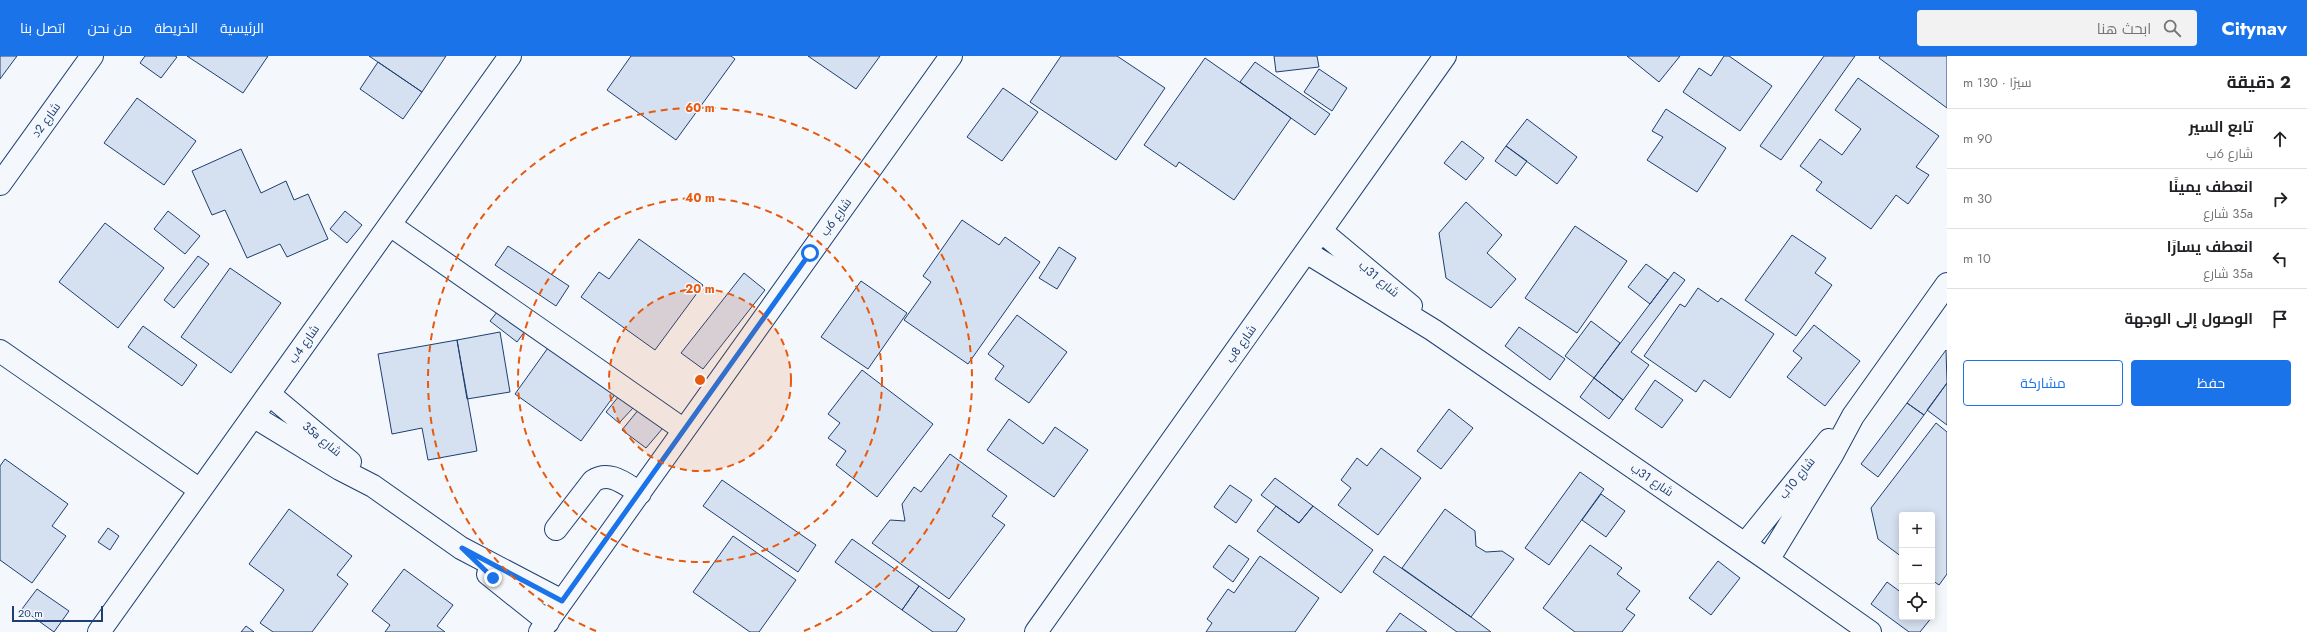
<!DOCTYPE html>
<html lang="ar">
<meta charset="utf-8">
<style>
:root{--surface:#fff;--page:#f2f2f2;--text:#202124;--muted:#757577;--line:#e0e0e0;--accent:#1a73e8}
body{margin:0;font-family:Jost,Cairo,sans-serif;background:var(--page);color:var(--text);direction:rtl}
.controls{position:absolute;right:12px;bottom:12px;display:grid;overflow:hidden;border-radius:4px;box-shadow:0 2px 10px #0003}
.controls button{width:36px;height:36px;display:grid;place-items:center;padding:0;border:0;border-bottom:1px solid var(--line);background:var(--surface);color:var(--text);font:20px sans-serif}
.scale{position:absolute;left:12px;bottom:10px;width:91px;box-sizing:border-box;padding-left:4px;border:2px solid #1d3f73;border-top:0;font-size:11px;line-height:14px;white-space:nowrap;color:#1d3f73;-webkit-text-stroke:3px #f4f7fb;paint-order:stroke}
.stop{position:absolute;width:12px;height:12px;margin:-9px;border:3px solid #1a73e8;border-radius:50%;background:#fff}
.stop.end{background:#1a73e8;border-color:#fff;box-shadow:0 1px 4px #0008}
.list{margin:0;padding:0;list-style:none}
h2{display:flex;justify-content:space-between;align-items:center;height:52px;margin:0;padding:0 16px;font-size:17px}
h2 small{font-size:13px;font-weight:400;color:var(--muted)}
.list li{display:grid;grid-template-columns:26px 1fr auto;gap:12px;align-items:center;box-sizing:border-box;height:60px;padding:0 16px;border-top:1px solid var(--line)}
.list b{display:block;font-size:15px;white-space:nowrap}
.list p{margin:0;font-size:13px;white-space:nowrap;color:var(--muted)}
.list em{font-size:13px;font-style:normal;color:var(--muted)}
.actions{display:flex;gap:8px;padding:12px 16px}
.actions a{flex:1;padding:9px 0;border:1px solid var(--accent);border-radius:4px;text-align:center;font-size:14px;color:var(--accent)}
.actions .main{background:var(--accent);color:#fff}
.icon{flex:none;width:22px;height:22px;fill:none;stroke:currentColor;stroke-width:2;stroke-linecap:round;stroke-linejoin:round}
.map{position:relative;flex:none;width:1947px;height:576px;overflow:hidden;direction:ltr}
header{display:flex;align-items:center;gap:24px;box-sizing:border-box;height:56px;padding:0 20px;background:var(--accent);color:#fff}
header strong{font-size:19px}
nav{display:flex;gap:22px;margin-inline-start:auto;font-size:14px}
.search{width:280px;height:36px;background:var(--page);display:flex;align-items:center;gap:10px;box-sizing:border-box;padding:0 14px;border-radius:4px;color:var(--muted);font-size:15px}
main{display:flex}
aside{flex:1;background:var(--surface)}
.map>svg:first-child{display:block}
.building{fill:#d5e0f0;stroke:#1d3f73}
.lines{fill:none;stroke-linecap:round;stroke-linejoin:round}
.minor-casing{stroke:#1d3f73;stroke-width:24}
.minor{stroke:#f4f7fb;stroke-width:22}
.route{stroke:#1a73e8;stroke-width:5}
.ring{fill:none;stroke:#e8590c;stroke-width:2;stroke-dasharray:7 5}
.labels{text-anchor:middle;dominant-baseline:central;stroke-width:3;stroke-linejoin:round;paint-order:stroke}
.street-label{font-size:12px;fill:#1d3f73;stroke:#f4f7fb}
.centre{fill:#e8590c;stroke:#f4f7fb;stroke-width:2}
.ring-label{font-size:12px;text-anchor:middle;font-weight:bold;fill:#e8590c;stroke:#f4f7fb;stroke-width:3;stroke-linejoin:round;paint-order:stroke}
</style>
<header>
<strong>Citynav</strong>
<div class="search"><svg class="icon" aria-label="search" viewBox="0 0 24 24"><circle cx="10" cy="10" r="6"/><path d="M15 15l6 6"/></svg>ابحث هنا</div>
<nav><a>الرئيسية</a><a>الخريطة</a><a>من نحن</a><a>اتصل بنا</a></nav>
</header>
<main>
<aside>
<h2>2 دقيقة<small>سيرًا · 130 m</small></h2>
<ul class="list">
<li><svg class="icon" aria-label="ahead" viewBox="0 0 24 24"><path d="M12 20V5M6 11l6-6 6 6"/></svg><div><b>تابع السير</b><p>شارع 6ب</p></div><em>90 m</em></li>
<li><svg class="icon" aria-label="right" viewBox="0 0 24 24"><path d="M7 20v-9h11M14 6l5 5-5 5"/></svg><div><b>انعطف يمينًا</b><p>35a شارع</p></div><em>30 m</em></li>
<li><svg class="icon" aria-label="left" viewBox="0 0 24 24"><path d="M17 20v-9H6M10 6l-5 5 5 5"/></svg><div><b>انعطف يسارًا</b><p>35a شارع</p></div><em>10 m</em></li>
<li><svg class="icon" aria-label="arrive" viewBox="0 0 24 24"><path d="M6 21V4h12l-3 4 3 4H6"/></svg><div><b>الوصول إلى الوجهة</b></div></li>
</ul>
<div class="actions"><a class="main">حفظ</a><a>مشاركة</a></div>
</aside>
<div class="map">
<svg width="1947" height="576" viewBox="0 0 1947 576">
<rect width="100%" height="100%" fill="#f4f7fb"/>
<path class="building" d="M0 0H17L0 23Z
M145 0H175L177 1 161 22 140 7Z
M187 0H268L243 37Z
M369 0H446L422 36Z
M631 0H731L735 3 676 84 607 34Z
M808 0H880L856 33Z
M1061 0H1117L1165 32 1116 104 1030 46Z
M1274 0H1317L1319 11 1276 16Z
M1627 0H1680L1659 26Z
M1724 0H1729L1772 30 1740 75 1683 36 1699 12 1711 20Z
M1824 0H1855L1781 104 1760 90Z
M1880 0H1947V52L1879 2Z
M1205 2 1291 62 1234 144 1179 106 1176 111 1144 89Z
M378 6 422 36 403 63 360 33Z
M1255 6 1330 58 1315 79 1240 26Z
M1319 13 1347 32 1332 55 1304 36Z
M1858 22 1939 80 1916 111 1929 119 1908 148 1896 139 1871 173 1816 134 1822 126 1800 110 1820 83 1842 99 1861 73 1835 54Z
M1003 32 1038 56 1002 105 967 81Z
M137 42 196 85 164 129 104 87Z
M1666 53 1726 92 1697 136 1647 104 1663 81 1652 75Z
M1527 63 1577 101 1557 128 1506 90Z
M1462 85 1484 102 1466 124 1444 107Z
M1506 90 1527 105 1516 120 1495 105Z
M241 93 261 137 286 125 294 144 308 138 328 183 287 201 280 188 247 202 225 154 212 159 192 115Z
M1466 146 1502 179 1487 197 1516 223 1491 252 1446 222 1439 177Z
M168 155 200 180 185 198 154 173Z
M345 155 362 169 347 187 330 173Z
M962 164 999 189 1005 181 1040 206 968 308 904 264 931 226 923 220Z
M105 167 164 212 118 272 59 226Z
M1575 170 1627 205 1577 277 1525 242Z
M1792 179 1826 202 1815 217 1832 229 1796 280 1745 244Z
M639 183 703 229 655 294 581 241 599 216 609 223Z
M508 190 569 230 556 250 495 209Z
M1059 191 1076 202 1057 233 1039 222Z
M198 200 209 208 174 252 164 244Z
M1646 208 1668 224 1650 248 1628 231Z
M230 212 281 247 231 317 181 281Z
M1674 216 1685 224 1631 296 1649 309 1623 344 1594 322Z
M744 217 765 234 703 313 681 297Z
M861 225 907 257 868 313 821 281Z
M1698 232 1718 246 1721 242 1774 278 1730 342 1704 324 1696 336 1644 300 1680 248 1685 251Z
M502 250 528 271 517 286 490 265Z
M1017 259 1067 296 1029 347 995 323 1004 310 988 298Z
M1591 265 1620 287 1594 322 1565 300Z
M1814 269 1860 305 1825 350 1787 321 1802 302 1793 295Z
M143 270 197 309 182 330 128 291Z
M1519 271 1565 303 1550 324 1505 290Z
M500 276 510 336 467 343 457 284Z
M457 284 477 395 428 404 422 372 392 378 378 298Z
M550 289 616 337 581 385 515 338Z
M1946 294 1947 327 1924 359 1907 347Z
M862 314 933 368 877 441 836 409 846 395 828 382 840 367 828 358Z
M1594 322 1623 344 1609 363 1580 341Z
M1655 324 1683 344 1662 372 1635 353Z
M1947 327V369L1927 354Z
M619 340 633 352 619 367 606 356Z
M1907 347 1924 359 1878 421 1861 408Z
M639 353 663 372 646 392 622 374Z
M1449 353 1473 372 1441 413 1417 395Z
M1009 363 1043 388 1055 371 1088 394 1054 441 987 394Z
M1936 367 1947 376V518L1939 529 1932 524V459H1902V501L1878 483 1871 452Z
M1381 392 1421 422 1378 479 1338 449 1351 432 1341 424 1357 402 1367 410Z
M950 398 1007 440 992 460 1005 469 949 543 872 487 890 464 905 465 902 448 914 431 921 436Z
M5 403 68 448 52 470 66 480 32 527 0 504V410Z
M1580 416 1604 433 1549 509 1525 492Z
M1275 422 1313 450 1299 467 1261 439Z
M722 424 816 489 798 516 703 450Z
M1230 429 1252 444 1236 467 1214 451Z
M1601 438 1625 455 1606 481 1582 464Z
M1276 450 1299 467 1313 450 1373 494 1341 537 1257 475Z
M289 453 352 500 337 519 348 528 312 576H273L260 567 284 534 249 508Z
M1445 453 1475 475 1476 490 1486 496 1502 495 1514 503 1471 561 1402 512Z
M108 472 119 480 110 494 98 486Z
M733 480 796 524 759 576H750L693 536Z
M852 483 919 530 902 554 835 506Z
M1229 489 1249 503 1233 526 1213 511Z
M1590 489 1622 512 1617 518 1640 535 1626 553 1635 559 1622 576H1575L1543 552Z
M1260 500 1319 542 1295 576H1206L1212 567 1207 563 1228 533 1234 537Z
M1384 500 1471 561 1491 576H1457L1373 516Z
M1718 505 1740 522 1711 559 1689 542Z
M404 513 453 549 437 570 445 576H385L390 569 372 555Z
M1887 526 1902 537V561H1932L1920 576H1909L1871 548Z
M919 530 965 563 956 576H933L902 554Z
M37 533 69 555 54 576 22 553Z
M1400 557 1427 576H1386Z
M246 570 254 576H241Z"/>
<g class="lines">
<defs>
<path id="minor" d="M0 128 92 0
M390 169 684 374
M1321 175 1411 250
M1306 196 1433 274 1768 504 1870 576
M0 295 200 434
M269 338 350 406
M253 360 340 413 373 430 461 492 562 545
M556 473 593 425C610 414 625 428 640 437
M1745 488 1829 384
M1768 504 1832 399 1853 360 1947 228
M488 518 548 566
M99 576 510 0
M540 576 951 0
M1036 576 1445 0"/>
</defs>
<use href="#minor" class="minor-casing"/>
<use href="#minor" class="minor"/>
</g>
<g class="lines">
<path class="route" d="M493 522 462 492 562 545 810 197"/>
</g>
<circle cx="700" cy="324" r="91" fill="#e8590c" fill-opacity=".12"/>
<g class="ring">
<circle cx="700" cy="324" r="91"/>
<circle cx="700" cy="324" r="182"/>
<path d="M596 575A272 272 0 1 1 804 575"/>
</g>
<g class="labels">
<g class="street-label">
<text transform="translate(46 64) rotate(-54)">شارع 2د</text>
<text transform="translate(836 161) rotate(-54)">شارع 6ب</text>
<text transform="translate(1379 223) rotate(40)">شارع 31ب</text>
<text transform="translate(304 288) rotate(-55)">شارع 4ب</text>
<text transform="translate(1241 288) rotate(-55)">شارع 8ب</text>
<text transform="translate(322 383) rotate(40)">35a شارع</text>
<text transform="translate(1797 422) rotate(-51)">شارع 10ب</text>
<text transform="translate(1652 424) rotate(34)">شارع 31ب</text>
</g>
</g>
<circle cx="700" cy="324" r="6" class="centre"/>
<g class="ring-label">
<text x="700" y="56">60 m</text>
<text x="700" y="146">40 m</text>
<text x="700" y="237">20 m</text>
</g>
</svg>
<div class="controls">
<button>+</button>
<button>−</button>
<button><svg class="icon" aria-label="locate" viewBox="0 0 24 24"><circle cx="12" cy="12" r="6"/><path d="M12 2v4M12 18v4M2 12h4M18 12h4"/></svg></button>
</div>
<div class="scale">20 m</div>
<div class="stop" style="left:810px;top:197px"></div>
<div class="stop end" style="left:493px;top:522px"></div>
</div>
</main>
